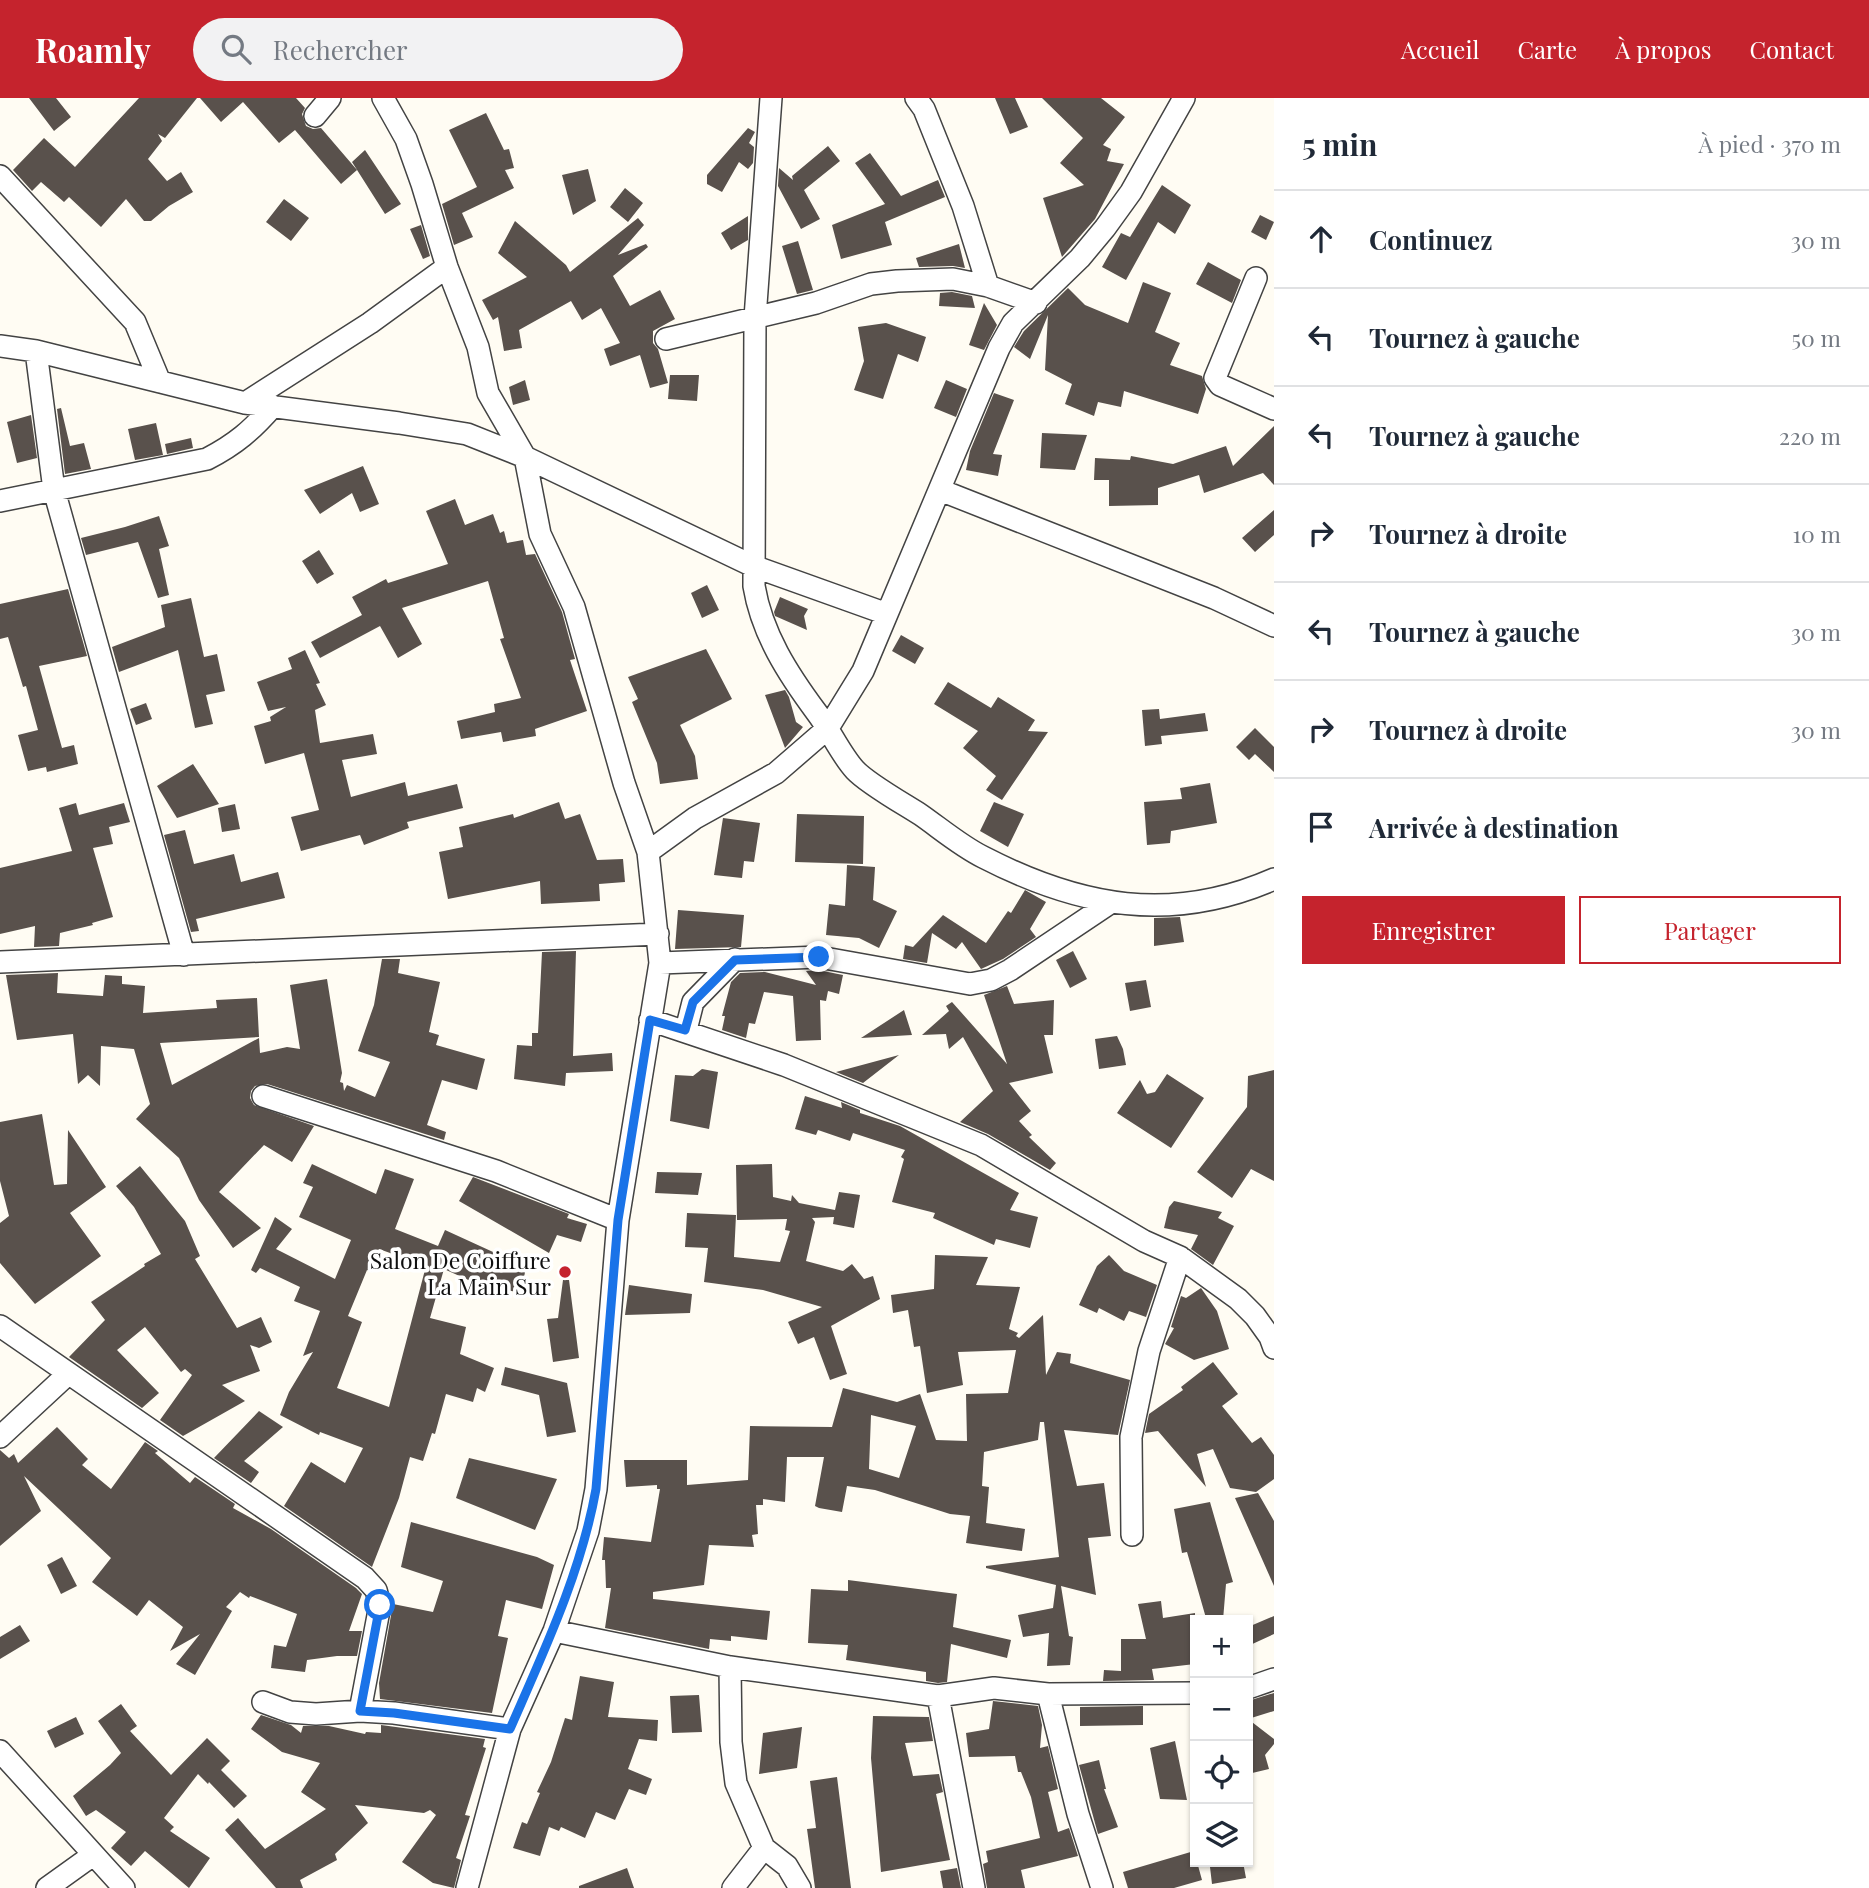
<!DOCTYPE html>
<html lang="fr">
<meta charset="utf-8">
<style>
:root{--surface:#fff;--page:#f2f2f3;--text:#1f2937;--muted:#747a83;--line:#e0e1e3;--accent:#c5232d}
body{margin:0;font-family:"Playfair Display",serif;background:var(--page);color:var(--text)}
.controls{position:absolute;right:21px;bottom:21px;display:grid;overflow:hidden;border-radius:0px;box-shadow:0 2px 5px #0004}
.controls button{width:63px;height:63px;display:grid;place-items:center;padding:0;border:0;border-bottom:2px solid var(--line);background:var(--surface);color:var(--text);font:35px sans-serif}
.stop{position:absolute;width:21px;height:21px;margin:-16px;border:5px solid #1a73e8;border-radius:50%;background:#fff}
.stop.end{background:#1a73e8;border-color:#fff;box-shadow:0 2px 7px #0008}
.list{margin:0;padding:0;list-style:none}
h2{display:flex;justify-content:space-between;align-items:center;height:91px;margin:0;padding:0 28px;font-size:30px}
h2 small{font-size:23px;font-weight:400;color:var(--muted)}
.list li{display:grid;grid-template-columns:46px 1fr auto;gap:21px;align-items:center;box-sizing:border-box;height:98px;padding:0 28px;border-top:2px solid var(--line)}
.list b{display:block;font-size:26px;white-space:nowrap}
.list em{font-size:23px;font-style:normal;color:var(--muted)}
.actions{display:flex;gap:14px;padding:21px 28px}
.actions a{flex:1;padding:16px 0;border:2px solid var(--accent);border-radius:0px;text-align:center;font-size:24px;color:var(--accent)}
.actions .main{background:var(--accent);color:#fff}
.icon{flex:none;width:38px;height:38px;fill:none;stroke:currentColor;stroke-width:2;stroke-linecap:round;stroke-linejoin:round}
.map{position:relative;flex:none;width:1274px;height:1790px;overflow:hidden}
header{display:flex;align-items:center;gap:42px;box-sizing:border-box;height:98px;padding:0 35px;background:var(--accent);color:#fff}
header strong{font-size:33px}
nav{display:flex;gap:38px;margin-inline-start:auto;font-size:24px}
.search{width:490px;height:63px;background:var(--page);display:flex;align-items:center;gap:18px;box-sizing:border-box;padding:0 24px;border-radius:38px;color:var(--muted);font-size:26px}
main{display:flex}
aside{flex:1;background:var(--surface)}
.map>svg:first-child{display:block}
.building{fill:#59514c;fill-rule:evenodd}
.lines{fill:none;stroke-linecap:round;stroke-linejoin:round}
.minor-casing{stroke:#434343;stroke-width:24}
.minor{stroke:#fff;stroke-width:21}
.route{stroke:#1a73e8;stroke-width:9}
.poi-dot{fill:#c5232d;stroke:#fff;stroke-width:2.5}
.labels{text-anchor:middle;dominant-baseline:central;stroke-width:7;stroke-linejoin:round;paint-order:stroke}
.poi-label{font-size:23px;fill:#101010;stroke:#fff;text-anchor:end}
</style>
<header>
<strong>Roamly</strong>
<div class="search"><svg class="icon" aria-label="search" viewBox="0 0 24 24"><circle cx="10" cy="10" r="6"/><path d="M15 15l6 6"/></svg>Rechercher</div>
<nav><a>Accueil</a><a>Carte</a><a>À propos</a><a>Contact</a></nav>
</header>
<main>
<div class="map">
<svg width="1274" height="1790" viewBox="0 0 1274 1790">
<rect width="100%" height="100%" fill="#fffcf3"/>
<path class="building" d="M29 0H56L71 19 54 33Z
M139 0H197L165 40 158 36 162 43 148 61 167 83 181 74 193 94 169 108 151 123H144L126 101 101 129 69 99 64 104 41 84 32 93 13 72 44 40 75 69Z
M200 0H296L305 10 302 16 306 28 313 31 321 30 357 72 341 86 295 32 279 45 243 4 221 24Z
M995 0H1015L1028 29 1010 36Z
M1042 0H1101L1125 19 1103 47 1111 51 1107 63 1124 66 1095 121 1062 159 1043 100 1084 87 1060 65 1083 40Z
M486 15 504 52 509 51 514 70 505 72 514 90 462 115 473 139 454 147 442 106 477 89 449 32Z
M748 30 755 34 749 45 754 49 753 65 748 71 739 64 722 94 707 86V77Z
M828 48 840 63 804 92 820 121 801 131 778 88 779 70 793 82 792 78Z
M365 52 401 106 385 116 352 64Z
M870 55 901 98 938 82 945 99 885 124 892 147 841 161 832 127 885 106 855 65Z
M588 71 596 103 573 117 562 77Z
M1162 87 1191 107 1175 136 1158 124 1126 182 1102 169 1121 135 1130 139Z
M625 90 643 105 628 124 610 109Z
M284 101 309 120 291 143 266 124Z
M1260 117 1274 124 1266 142 1251 134Z
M748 118V142L731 152 721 135Z
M638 120 644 127 618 157 646 146 648 149 613 178 630 208 660 192 675 221 653 233V245L658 251 668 285 650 290 640 257 610 268 604 251 620 245 601 210 582 222 571 203 519 232 522 250 504 253 498 219 493 222 482 202 527 179 498 155 515 123 566 167 570 174Z
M421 127 430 158 423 161 410 131Z
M798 143 813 192 797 196 782 148Z
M959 146 965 170 953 168 919 169 916 160Z
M1208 164 1241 182 1232 205 1196 186Z
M1143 184 1171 195 1155 234 1180 245 1170 267 1202 278 1206 291 1198 316 1124 293 1121 309 1098 304 1094 318 1065 306 1072 286 1045 272 1048 217 1030 261 1014 249 1024 233 1068 190 1085 207 1128 225Z
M952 194 972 198 975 210 939 208 940 195Z
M984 205 997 227 984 252 969 247Z
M886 225 926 239 918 264 898 256 883 301 854 292 864 263 858 229Z
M670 277H699L697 303 668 301Z
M525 282 530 302 513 307 509 289Z
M946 282 967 291 956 319 934 310Z
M994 295 1014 302 993 356 1002 357 998 378 966 372 970 353Z
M61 310 70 348 84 345 91 371 65 376 57 311Z
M31 317 37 360 17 365 7 324Z
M156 325 163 357 135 362 128 331Z
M1274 328V387L1263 375 1204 395 1199 377 1158 390V407L1109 408V382H1094L1095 360 1130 362 1131 358 1173 366 1226 348 1233 368Z
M1042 335 1087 337 1075 372 1040 370Z
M191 340 193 350 167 356 165 346Z
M363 368 379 406 360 414 352 395 320 416 304 392Z
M455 401 465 427 493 416 500 435 504 433 507 445 523 442 526 457 535 456 562 514 575 561 570 562 587 613 535 631 536 638 503 644 501 634 461 641 457 623 495 614 494 606 521 600 500 541 504 540 488 483 402 510 422 546 398 560 380 528 320 560 311 544 362 517 352 499 386 481 388 485 448 466 426 413Z
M1274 412V437L1255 454 1242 440Z
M159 418 169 448 159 451 169 497 158 500 138 444 86 457 81 440 125 429Z
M319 452 334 476 317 486 302 463Z
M707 487 719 512 702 520 691 495Z
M68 491 87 558 39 568 62 650 74 647 78 666 47 674 46 669 28 673 18 637 38 632 26 588 23 589 8 539 0 541V506Z
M780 499 808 511 804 518 807 532 775 518 774 514Z
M191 500 204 559 217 556 225 593 206 597 213 626 195 630 178 552 119 574 112 549 165 529 161 507Z
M901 537 924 550 915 566 892 553Z
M706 551 732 601 680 627 695 658 698 681 660 686 657 665 632 604 638 601 628 579Z
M305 552 320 585 316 586 326 607 315 612 320 645 373 636 377 656 342 662 351 699 405 684 408 698 457 686 463 710 407 724 409 730 364 747 360 737 301 753 291 719 319 712 304 655 265 666 254 628 271 623 270 619 286 609 268 613 257 584 292 571 288 560Z
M948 584 991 610 998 599 1035 622 1028 633 1048 634 1002 702 986 692 996 678 963 650 978 633 934 606Z
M785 592 789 599 796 624 803 629 785 650 765 597Z
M146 605 152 621 136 627 130 611Z
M1159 611 1160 621 1205 615 1208 633 1161 638 1162 646 1145 648 1142 612Z
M1255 630 1274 649V674L1255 656 1249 662 1236 649Z
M193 666 219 706 177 720 157 688Z
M1210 685 1217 725 1171 733 1170 745 1147 747 1144 704 1182 701 1180 690Z
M559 704 565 721 580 716 597 762 623 761 625 784 599 786 600 803 541 806 540 783 448 801 439 754 463 749 459 729 513 716 514 720Z
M994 704 1024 716 1008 749 980 733Z
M76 705 79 717 124 705 130 724 109 729 113 746 93 750 113 819 92 825 93 827 60 835 59 848 34 849 35 828 0 836V770L72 753 59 710Z
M235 706 240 731 222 734 218 710Z
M797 716 864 718 863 766 795 764Z
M723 720 760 725 754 764 744 763 742 780 714 777Z
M185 732 194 766 234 756 241 784 278 774 285 800 196 821 199 833 191 834 164 737Z
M847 767 875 769 873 802 897 813 879 850 859 840 826 837 829 806 845 808Z
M1025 792 1046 804 1030 831 1036 839 1003 861 981 871 962 844 956 851 932 835 927 865 903 861 905 847 913 849 943 817 986 845 1008 813 1011 815Z
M678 812 744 817 741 849 675 851Z
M1180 819 1184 844 1154 848V820Z
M576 853 573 958 612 955 613 973 566 975 565 988 514 981 517 947 532 948V935H538L542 854Z
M1073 853 1087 881 1070 890 1056 862Z
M382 861H400L398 875 440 884 429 934 439 937 436 947 485 961 477 992 442 982 427 1027 446 1034 444 1042 267 986 255 988 251 993 250 1000 254 1007 314 1028 292 1064 264 1047 219 1094 261 1130 233 1150 199 1102 179 1060 136 1021 150 1006 134 951 101 948 100 988 88 977 78 986 73 936 17 942 6 877 58 875 57 895 103 898 105 877 122 878V886L145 888 143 915 217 910 216 902 257 900 259 939 160 945 172 987 259 940 260 955 287 949 300 951 290 887 327 881 342 975 340 984 343 985 344 993 347 987 375 999 390 964 358 953 374 907Z
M818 872 843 877 839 896 828 893 826 903 820 902 821 942 796 943 793 898 764 894 755 926 749 925 746 940 722 932 725 918H722L731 884 740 875 765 874 816 887 806 873Z
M1146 882 1151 909 1130 913 1125 885Z
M1007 888 1014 906 1054 902 1053 937H1044L1053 975 1009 985 1031 1013 1019 1023 1032 1037 1029 1039 1056 1065 1050 1072 988 1036 960 1024 993 993 963 939 949 951 946 936 922 937 949 913 946 908 952 904 1007 966 984 897Z
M904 912 912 937 861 940Z
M1117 938 1123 951 1126 967 1099 971 1095 941Z
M899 957 863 985 836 974Z
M702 971 718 974 709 1031 670 1023 675 977 693 978Z
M1274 972V1083L1251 1071 1232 1100 1197 1074 1247 1009 1248 978Z
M1167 976 1204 1000 1171 1050 1117 1015 1140 982 1147 996 1155 994Z
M805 998 842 1010 841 1004 860 1012V1015L900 1028 1019 1095 1010 1112 1038 1119 1030 1150 996 1141 994 1147 933 1120 935 1115 892 1104 904 1061 901 1059 905 1052 853 1035 850 1043 818 1032 816 1037 795 1031Z
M42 1016 54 1087 67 1086 68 1032 106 1089 70 1115 101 1158 35 1206 0 1165V1125L9 1118 0 1083V1024Z
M312 1066 376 1096 385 1071 414 1081 395 1131 438 1148 445 1132 526 1169 521 1195 475 1185 444 1171 430 1220 466 1229 460 1256 494 1270 485 1294 477 1290 473 1304 446 1296 435 1336 432 1335 423 1363 410 1359 399 1400 372 1469 284 1408 311 1364 345 1385 363 1350 320 1334 319 1337 280 1317 289 1294 313 1254 303 1258 320 1213 294 1203 300 1189 260 1170 256 1175 251 1172 275 1119 292 1131 276 1151 335 1181 351 1142 299 1119 313 1089 303 1085ZM379 1151 426 1168 389 1309 337 1290 362 1224 348 1218 367 1172 373 1174Z
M772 1066 773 1099 791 1103 792 1097 799 1105 835 1112 839 1094 860 1097 854 1130 833 1126 834 1119 812 1120 815 1124 806 1163 843 1173 852 1166 864 1181 873 1178 880 1201 831 1228 847 1276 830 1282 814 1239 798 1246 788 1224 822 1209 763 1192 704 1184 708 1150 685 1149 687 1115 736 1117 734 1159 780 1164 790 1133 785 1132 787 1121 737 1122 736 1067Z
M140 1068 185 1123 200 1158 195 1161 237 1230 261 1219 272 1244 259 1250 250 1247 260 1273 222 1287 245 1303 183 1338 160 1322 192 1277 185 1271 181 1274 145 1229 117 1252 159 1295 142 1310 69 1259 105 1222 91 1204 145 1168 144 1166 161 1156 134 1109 116 1088Z
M657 1074 702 1075 698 1097 655 1095Z
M473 1079 569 1116 567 1120 587 1126 581 1144 557 1137 549 1155 459 1103Z
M1174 1103 1222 1114 1218 1120 1234 1128 1213 1167 1191 1151 1198 1137 1164 1130 1169 1109Z
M935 1157 988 1159 976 1187 1020 1189 1009 1231 1018 1235 1016 1238 1019 1240 1043 1217 1046 1277 1057 1254 1071 1256 1070 1265 1130 1282 1118 1337 1064 1332 1077 1388 1104 1385 1111 1438 1088 1440 1096 1497 1061 1488 1069 1538 1073 1539 1070 1567 1047 1568 1049 1535 1023 1539 1018 1517 1053 1510 1056 1487 986 1470V1468L1059 1459 1044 1324H1040L1038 1342 984 1354 982 1388 989 1389 986 1425 1025 1431 1022 1453 966 1445 970 1418 950 1416 875 1392 847 1388 842 1414 819 1410 815 1408 824 1359H787L785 1404 763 1401V1407H756L758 1436 752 1437 754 1449 709 1447 704 1487 653 1494V1501L770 1513 767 1542 731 1538V1543L710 1541 709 1551 605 1530 611 1490H606L605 1462H602L604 1439 651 1444 660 1391H657V1387L626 1389 624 1362H687V1387L748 1382 750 1328 832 1329 843 1290 897 1304 920 1296 936 1342 967 1343 966 1296 1008 1295 1016 1252 958 1254 963 1287 927 1295 920 1248 914 1249 908 1212 893 1215 891 1197 934 1191ZM871 1317 916 1328 899 1380 869 1371Z
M1109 1157 1124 1173 1157 1187 1146 1219 1129 1213 1124 1223 1099 1210 1097 1215 1079 1207 1097 1168Z
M563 1182H569L579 1260 553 1264 547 1221 558 1220Z
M629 1187 692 1196 690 1215 625 1217Z
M1201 1190 1217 1213 1229 1251 1194 1262 1165 1246 1174 1230 1171 1229 1181 1198 1186 1200Z
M1213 1264 1238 1296 1222 1308 1252 1345 1261 1339 1274 1357V1381L1256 1394 1230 1390 1213 1351 1197 1356 1206 1389 1158 1333 1145 1335 1149 1316 1183 1292 1181 1289Z
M505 1269 567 1285 576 1334 547 1339 539 1297 501 1287Z
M259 1313 283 1329 244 1363 259 1374 251 1385 214 1360Z
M57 1329 88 1361 82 1367 111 1391 145 1344 158 1353 155 1355 190 1385 195 1379 235 1406 233 1410 271 1431 356 1490 362 1496 349 1533H362L357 1558H337L307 1562 305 1574 271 1570 274 1547 286 1549 297 1516 250 1498 249 1500 240 1494 226 1509 232 1513 195 1577 176 1566 200 1536 170 1553 183 1529 149 1502 137 1518 92 1484 111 1460 24 1378 41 1413 0 1448V1352L9 1360 14 1356 18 1365Z
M469 1360 557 1381 535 1432 456 1400Z
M1258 1395 1274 1423V1488L1235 1400Z
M1210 1404 1233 1484 1226 1486 1223 1522 1206 1520 1187 1454 1182 1455 1174 1411Z
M411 1424 537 1459 554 1467 542 1511 506 1502 498 1538 508 1540 492 1615 380 1601 379 1585 393 1506 433 1514 443 1483 401 1469Z
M62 1459 77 1488 61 1496 47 1467Z
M848 1482 957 1496 953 1529 1011 1542 1007 1560 951 1546 947 1584 938 1585 926 1583V1574L846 1562 848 1547 808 1545 811 1491 848 1493Z
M1161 1503 1163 1520 1195 1515V1566L1152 1571 1154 1582 1103 1583 1104 1572 1121 1573V1541H1146L1138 1506Z
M1274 1518V1536L1248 1548V1529Z
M20 1527 30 1543 0 1561V1539Z
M580 1578 614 1584 608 1619 658 1622 657 1643 639 1641 628 1671 652 1681 646 1697 629 1691 615 1722 596 1714 585 1740 561 1729 559 1733 549 1729 540 1758 513 1750 522 1724 527 1726 540 1695 537 1694 551 1664 565 1620 572 1622Z
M1274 1595V1613L1248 1621V1603Z
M699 1597 702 1634 672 1635 670 1598Z
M993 1603 1038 1608 1042 1627 1040 1650 1048 1648 1058 1691 1048 1694 1058 1734 1069 1730 1078 1758 1021 1772 1025 1790H987L983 1766 988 1764 986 1753 1040 1740 1031 1699 1021 1674H1018L1015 1658 969 1659 966 1635 989 1631Z
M121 1606 137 1628 130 1633 171 1677 207 1640 230 1663 221 1672 247 1698 234 1710 209 1684 208 1686 198 1676 164 1720 174 1729 170 1733 210 1760 189 1790 145 1753 131 1768 111 1750 126 1734 96 1712 86 1718 73 1698 110 1667 121 1655 98 1623Z
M1143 1608V1627L1080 1628V1609Z
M261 1617 291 1627 301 1635 303 1628H329L365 1636 366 1634 381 1635V1627L485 1641 483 1649 486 1650 465 1717 470 1718 456 1760 461 1762 454 1790 433 1785 402 1764 436 1717 430 1712 424 1715 355 1707 368 1725 335 1756 337 1762 300 1782 303 1790H276L225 1732 238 1720 265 1751 326 1711 301 1694 320 1665 282 1654 251 1631Z
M873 1618 929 1619 933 1643 905 1645 913 1678 939 1676 943 1694 936 1696 950 1762 881 1774 871 1660Z
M76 1619 84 1636 55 1650 47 1633Z
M1248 1621 1274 1641V1646L1265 1657 1269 1671 1248 1676Z
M802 1629 797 1670 759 1676 763 1635Z
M1175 1643 1187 1702 1160 1701 1150 1650Z
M1099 1662 1106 1691H1104L1118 1729 1098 1736 1079 1667Z
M837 1679 851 1790H815L807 1731 816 1730 810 1683Z
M1194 1753 1202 1782 1174 1790H1128L1123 1774Z
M1243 1764 1246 1780 1212 1786 1210 1769Z
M627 1770 634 1790H579V1788Z
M957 1770 961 1790H943L940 1773Z"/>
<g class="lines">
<defs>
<path id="minor" d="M383 0 406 41 422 86 447 169 478 249 488 295 525 359 540 436 574 509 624 685 648 754 660 865 618 1122 596 1391 588 1433 554 1533 510 1631 467 1790
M771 0 755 220 754 488C762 536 788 576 817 615 830 632 841 657 855 672 868 686 904 706 921 717 941 731 961 748 983 759 1080 809 1171 826 1274 781
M916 0 924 11 963 108 988 188
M315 18 330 0
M0 78 135 224 160 284
M1256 180 1215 280 1220 287 1274 311
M666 241 816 205 871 186 897 183 953 181 988 188 1036 205
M0 248 36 253 245 305 399 325 467 336 525 359 753 468 887 516
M36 253 54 392 184 857
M245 305 370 225 447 169
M940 392 1214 500 1274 528
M0 403 207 361C236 346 252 332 273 308
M648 754 695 720 776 675 828 630 863 573 999 250 1013 225 1080 160 1105 130 1131 94 1184 0
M0 864 658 836
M660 865 819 859 970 886 991 882 1010 872 1110 805
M650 922 784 967 981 1047 1144 1143 1180 1159 1238 1201 1255 1218 1270 1239 1274 1250
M686 932 693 904 735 861
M263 998 496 1073 618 1122
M0 1228 365 1480 376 1492 380 1507 360 1613
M0 1339 68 1276
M1132 1437 1131 1339 1149 1253 1180 1159
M554 1533 730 1569 938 1598 994 1590 1048 1596 1195 1595
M730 1569 731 1644 736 1685 764 1750 787 1768 800 1790
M1248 1590 1274 1581
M1048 1596 1078 1716 1102 1790
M938 1598 974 1790
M263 1604 290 1614 316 1616 360 1613 394 1615 510 1631
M0 1653 124 1790
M47 1790 93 1757
M733 1790 764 1750"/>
</defs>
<use href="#minor" class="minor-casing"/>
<use href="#minor" class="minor"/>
</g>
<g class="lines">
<path class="route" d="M380 1507 360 1613 394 1615 510 1631C544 1553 581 1475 596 1391L618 1122 650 922 685 932 693 904 735 862 819 859"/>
</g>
<circle class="poi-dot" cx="565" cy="1174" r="7"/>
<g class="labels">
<g class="poi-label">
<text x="551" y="1161">Salon De Coiffure<tspan x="551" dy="26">La Main Sur</tspan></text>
</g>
</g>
</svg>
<div class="controls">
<button>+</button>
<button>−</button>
<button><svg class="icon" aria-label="locate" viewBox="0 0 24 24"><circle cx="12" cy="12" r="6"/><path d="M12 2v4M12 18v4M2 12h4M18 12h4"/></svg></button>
<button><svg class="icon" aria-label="layers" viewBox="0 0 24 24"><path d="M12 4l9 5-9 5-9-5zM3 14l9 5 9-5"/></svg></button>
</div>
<div class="stop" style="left:380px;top:1507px"></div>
<div class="stop end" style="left:819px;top:859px"></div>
</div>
<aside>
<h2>5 min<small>À pied · 370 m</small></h2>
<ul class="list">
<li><svg class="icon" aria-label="ahead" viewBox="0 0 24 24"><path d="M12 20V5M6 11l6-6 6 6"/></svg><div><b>Continuez</b></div><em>30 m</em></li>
<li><svg class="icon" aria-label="left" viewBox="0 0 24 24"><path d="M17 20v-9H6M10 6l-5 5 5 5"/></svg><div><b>Tournez à gauche</b></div><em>50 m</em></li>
<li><svg class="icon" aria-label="left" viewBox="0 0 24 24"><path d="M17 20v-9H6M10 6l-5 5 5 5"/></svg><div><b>Tournez à gauche</b></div><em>220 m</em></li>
<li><svg class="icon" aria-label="right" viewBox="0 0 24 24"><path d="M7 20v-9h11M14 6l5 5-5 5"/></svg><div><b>Tournez à droite</b></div><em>10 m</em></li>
<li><svg class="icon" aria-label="left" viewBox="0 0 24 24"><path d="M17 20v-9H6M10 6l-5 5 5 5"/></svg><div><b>Tournez à gauche</b></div><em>30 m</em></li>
<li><svg class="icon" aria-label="right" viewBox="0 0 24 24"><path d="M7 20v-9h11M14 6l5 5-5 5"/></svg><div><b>Tournez à droite</b></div><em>30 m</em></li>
<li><svg class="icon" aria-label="arrive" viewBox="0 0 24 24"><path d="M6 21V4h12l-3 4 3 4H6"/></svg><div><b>Arrivée à destination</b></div></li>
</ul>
<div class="actions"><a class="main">Enregistrer</a><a>Partager</a></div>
</aside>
</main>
